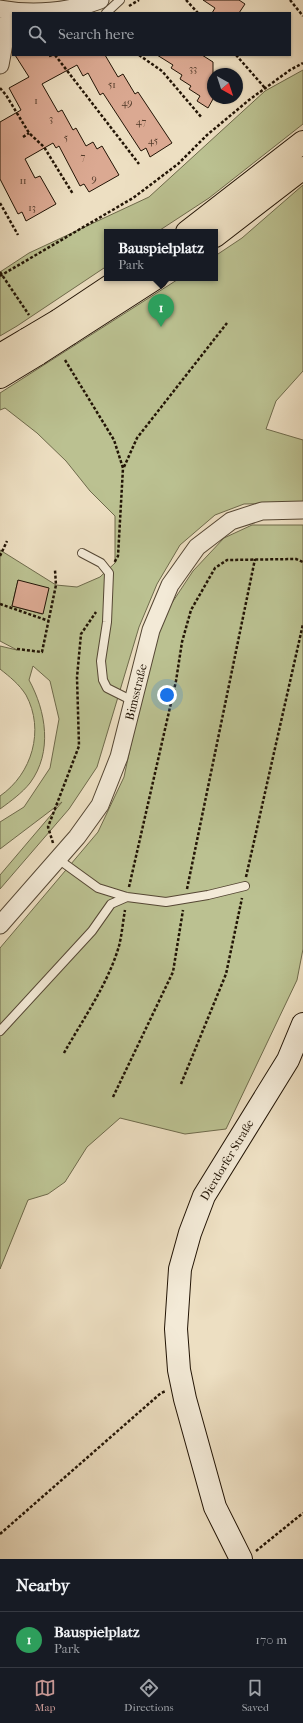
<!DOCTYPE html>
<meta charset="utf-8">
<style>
:root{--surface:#171b24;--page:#242831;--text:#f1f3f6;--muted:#9ea1a6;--line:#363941;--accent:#c59692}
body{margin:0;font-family:"IM FELL French Canon",serif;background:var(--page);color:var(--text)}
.compass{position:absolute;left:207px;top:68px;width:36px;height:36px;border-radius:50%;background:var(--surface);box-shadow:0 1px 3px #0004;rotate:141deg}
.you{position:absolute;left:167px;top:695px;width:14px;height:14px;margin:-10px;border:3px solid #fff;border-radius:50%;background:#1a73e8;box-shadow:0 0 0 6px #1a73e833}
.badge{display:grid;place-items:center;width:26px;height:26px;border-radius:50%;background:var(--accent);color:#fff;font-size:13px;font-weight:700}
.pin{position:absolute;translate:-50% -33px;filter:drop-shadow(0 1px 2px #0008)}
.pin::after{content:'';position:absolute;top:21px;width:14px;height:12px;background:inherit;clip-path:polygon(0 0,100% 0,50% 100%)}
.popup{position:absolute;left:104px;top:229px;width:114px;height:52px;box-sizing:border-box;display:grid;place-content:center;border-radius:0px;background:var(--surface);filter:drop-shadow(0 1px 3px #0005);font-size:13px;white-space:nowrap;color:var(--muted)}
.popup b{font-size:15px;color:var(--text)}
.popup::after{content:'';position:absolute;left:50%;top:100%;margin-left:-8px;border:8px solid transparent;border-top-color:var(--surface)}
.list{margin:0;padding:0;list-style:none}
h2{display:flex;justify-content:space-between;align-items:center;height:52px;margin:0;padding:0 16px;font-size:17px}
h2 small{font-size:13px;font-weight:400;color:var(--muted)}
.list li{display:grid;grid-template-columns:26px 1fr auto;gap:12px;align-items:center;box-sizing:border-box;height:56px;padding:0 16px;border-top:1px solid var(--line)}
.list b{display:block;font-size:15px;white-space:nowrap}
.list p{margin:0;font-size:13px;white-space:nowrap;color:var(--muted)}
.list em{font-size:13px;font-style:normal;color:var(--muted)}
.icon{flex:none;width:22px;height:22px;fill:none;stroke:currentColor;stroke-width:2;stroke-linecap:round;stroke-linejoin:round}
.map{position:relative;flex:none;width:303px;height:1559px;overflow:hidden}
.search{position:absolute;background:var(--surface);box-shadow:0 1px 3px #0004;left:12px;right:12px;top:12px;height:44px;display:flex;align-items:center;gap:10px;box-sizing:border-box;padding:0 14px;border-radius:0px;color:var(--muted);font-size:15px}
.sheet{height:108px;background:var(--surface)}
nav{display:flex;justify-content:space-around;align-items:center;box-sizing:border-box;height:56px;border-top:1px solid var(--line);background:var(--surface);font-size:11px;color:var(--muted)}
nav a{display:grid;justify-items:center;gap:2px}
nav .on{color:var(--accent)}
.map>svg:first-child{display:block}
.green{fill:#bbc191;stroke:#6e6a4b;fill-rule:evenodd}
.building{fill:#dba992;stroke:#221405}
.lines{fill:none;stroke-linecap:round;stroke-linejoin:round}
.service-casing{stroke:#554734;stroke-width:10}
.minor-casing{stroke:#554734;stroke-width:19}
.secondary-casing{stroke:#221405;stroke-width:24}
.trunk-casing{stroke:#221405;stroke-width:24}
.path{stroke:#221405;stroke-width:2.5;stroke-dasharray:3 2;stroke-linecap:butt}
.service{stroke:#f3ead7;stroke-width:8}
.minor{stroke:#f3ead7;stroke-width:17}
.secondary{stroke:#f3ead7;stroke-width:22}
.trunk{stroke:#eddfc2;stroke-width:22}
.trunk-bridge-casing{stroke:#221405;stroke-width:24;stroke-linecap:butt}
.trunk-bridge{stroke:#eddfc2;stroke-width:22}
.labels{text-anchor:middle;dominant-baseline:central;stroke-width:3.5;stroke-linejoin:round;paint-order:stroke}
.number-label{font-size:10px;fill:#503928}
.street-label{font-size:12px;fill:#221405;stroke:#f3ead7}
</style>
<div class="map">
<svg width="303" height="1559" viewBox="0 0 303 1559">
<rect width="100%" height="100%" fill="#eddfc2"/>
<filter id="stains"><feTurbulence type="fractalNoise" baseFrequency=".005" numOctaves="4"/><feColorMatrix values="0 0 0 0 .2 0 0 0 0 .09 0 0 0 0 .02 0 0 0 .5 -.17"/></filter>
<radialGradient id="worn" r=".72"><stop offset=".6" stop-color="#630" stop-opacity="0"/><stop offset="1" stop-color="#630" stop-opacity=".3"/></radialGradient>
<path class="green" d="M303 70V124L209 198 157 232H107V266L17 326 0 336V272L29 253 149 197 265 91Z
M303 185V371L276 401 266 429 303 440V503L244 504 215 515 180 545 157 584 139 627 97 767 69 809 0 889V875L62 802 0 849V822L24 807 50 768 59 719 50 681 33 666 29 680C46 711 53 752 30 783 22 793 11 801 0 809V796C32 774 45 730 26 695 19 684 10 677 0 669V646L17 650 0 641V550L56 585 77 587 100 577 115 563V516L90 491 66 461 37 433 5 408 0 410V393L180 278H215V256L242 238ZM18 580 42 614 12 606Z
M252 525H303V949L297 980 226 1129 185 1134 120 1118 87 1147 65 1182 48 1194 28 1200 0 1269V948L98 832 124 777 156 627 193 571 224 538Z"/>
<path class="building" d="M203 0H239L245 4 239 13H212L215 8Z
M15 55H105L118 77 123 74 135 94 138 92 172 143 150 157 146 148 141 151 103 93 100 95 88 73 83 76 77 65 42 84 58 112 62 110 73 130 76 128 86 146 93 142 97 149 102 146 119 175 89 192 84 184 80 186 59 146 56 148 53 143 25 159 35 178 40 176 56 204 26 221 22 212 18 214 0 179V122L21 110 9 88 29 77Z
M157 55H202L213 62V99L208 108 197 101 200 96 189 89 191 86 180 79 182 75 171 68 173 65Z
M18 580 49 588 43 614 12 606Z"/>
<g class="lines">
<defs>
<path id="service" d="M106 13 120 0
M82 553 101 563 109 573 107 622 101 661 103 680 107 688 133 701
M58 859 98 888 127 897 166 902 208 895 245 886
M0 1031 92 931 111 904 127 897"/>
<path id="minor" d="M0 9C33 15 69 12 100 0
M0 65 10 11
M0 925 77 837 100 805 119 757 151 630 170 585 197 547 231 521 262 511 303 510"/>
<path id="secondary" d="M241 1559 215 1507 185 1399 179 1370 176 1329 180 1269 190 1233 204 1196 288 1060 303 1024"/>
<path id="trunk" d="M187 232 303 142
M215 236 303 168
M59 320 122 278
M69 334 156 278
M0 355 27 339
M0 377 38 354"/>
</defs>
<use href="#service" class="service-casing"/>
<use href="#minor" class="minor-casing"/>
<use href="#secondary" class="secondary-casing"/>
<use href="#trunk" class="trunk-casing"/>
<path class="path" d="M186 0 198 13
M290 0 303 16
M129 6 139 0
M55 55 139 164
M139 55 162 71 202 118
M236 55 265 88
M49 56 52 55
M0 88 6 95 29 133 44 147 73 194
M23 137 29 133
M0 203 18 235
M0 272 29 315
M0 276 133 198 178 164 207 135 249 100 290 70 303 63
M65 360 114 440 123 468 118 556 114 563
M124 467 137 438 227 323
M0 556 7 541
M0 604 49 621
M17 649 42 652 56 585 55 570
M53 843 48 827 79 746 77 677 81 634 96 612
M246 877 303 624
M129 887 176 681 182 642 191 610 215 568 227 560 296 559 303 562
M187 889 255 559
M64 1053C83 1019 108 984 119 946 122 934 123 921 125 910
M181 1084 226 974 242 898
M113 1097 173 972 183 910
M0 1534 161 1393 166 1391
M256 1551 303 1513"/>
<use href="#service" class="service"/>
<use href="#minor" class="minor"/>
<use href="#secondary" class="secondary"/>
<use href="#trunk" class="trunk"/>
<defs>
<path id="trunk-bridge" d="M27 339 59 320
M38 354 69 334"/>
</defs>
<use href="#trunk-bridge" class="trunk-bridge-casing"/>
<use href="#trunk-bridge" class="trunk-bridge"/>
</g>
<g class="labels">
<g class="number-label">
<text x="193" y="69">33</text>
<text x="112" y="85">51</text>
<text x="36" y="101">1</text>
<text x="127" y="103">49</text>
<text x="51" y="119">3</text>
<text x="141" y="122">47</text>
<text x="66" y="138">5</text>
<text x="153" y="141">45</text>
<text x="83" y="157">7</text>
<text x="94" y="179">9</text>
<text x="23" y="181">11</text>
<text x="32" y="208">13</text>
</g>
<g class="street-label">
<text transform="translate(136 692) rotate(-76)">Bimsstraße</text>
<text transform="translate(227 1160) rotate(-59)">Dierdorfer Straße</text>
</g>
</g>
<rect width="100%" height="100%" filter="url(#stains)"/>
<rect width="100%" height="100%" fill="url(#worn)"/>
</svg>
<svg class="compass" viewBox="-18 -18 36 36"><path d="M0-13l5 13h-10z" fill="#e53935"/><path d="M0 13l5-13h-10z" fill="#9ea1a6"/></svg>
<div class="you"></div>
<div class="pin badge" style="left:161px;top:327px;background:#2e9e5b">1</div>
<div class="popup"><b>Bauspielplatz</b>Park</div>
<div class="search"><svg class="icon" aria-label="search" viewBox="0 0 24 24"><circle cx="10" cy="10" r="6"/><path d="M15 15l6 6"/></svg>Search here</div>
</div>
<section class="sheet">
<h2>Nearby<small></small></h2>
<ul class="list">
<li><span class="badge" style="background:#2e9e5b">1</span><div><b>Bauspielplatz</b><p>Park</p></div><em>170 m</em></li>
</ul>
</section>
<nav>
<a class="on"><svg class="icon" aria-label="map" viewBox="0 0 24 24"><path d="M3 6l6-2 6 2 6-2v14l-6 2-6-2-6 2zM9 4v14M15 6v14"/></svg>Map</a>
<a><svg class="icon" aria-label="directions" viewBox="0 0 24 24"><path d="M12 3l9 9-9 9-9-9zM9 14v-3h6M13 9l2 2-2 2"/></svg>Directions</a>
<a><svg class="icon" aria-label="saved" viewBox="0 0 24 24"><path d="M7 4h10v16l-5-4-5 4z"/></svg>Saved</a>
</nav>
